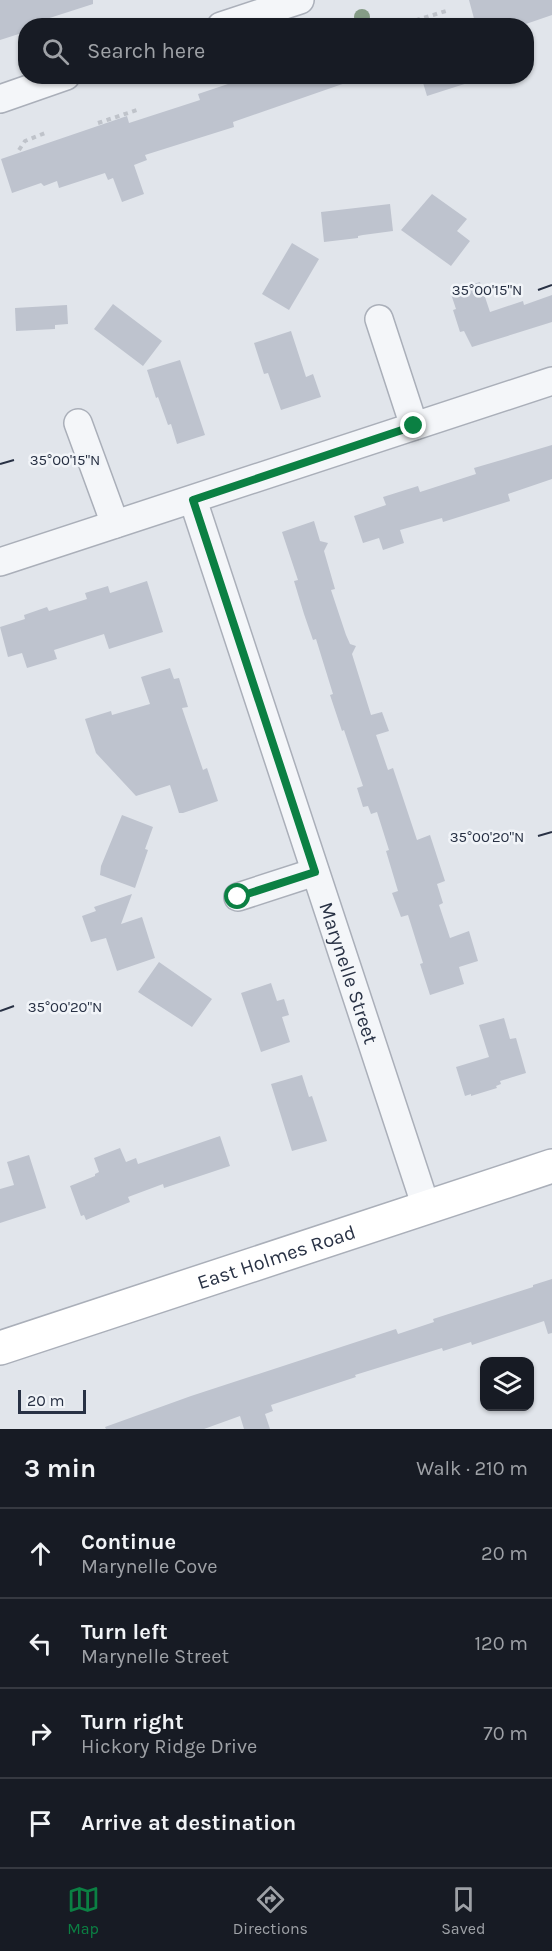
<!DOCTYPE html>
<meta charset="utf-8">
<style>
:root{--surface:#171b24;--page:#242831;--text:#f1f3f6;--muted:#9ea1a6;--line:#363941;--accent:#0b8043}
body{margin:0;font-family:Karla,sans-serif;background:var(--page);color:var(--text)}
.controls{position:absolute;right:18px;bottom:18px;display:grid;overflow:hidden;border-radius:12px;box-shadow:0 2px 4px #0004}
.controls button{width:54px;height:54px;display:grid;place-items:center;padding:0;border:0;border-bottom:2px solid var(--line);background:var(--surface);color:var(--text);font:30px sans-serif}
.scale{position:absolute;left:18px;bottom:15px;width:68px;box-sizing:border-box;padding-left:6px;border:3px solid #283144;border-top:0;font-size:16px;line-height:21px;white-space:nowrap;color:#283144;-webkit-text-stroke:4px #f1f4f8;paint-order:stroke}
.stop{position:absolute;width:18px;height:18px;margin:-14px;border:4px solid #0b8043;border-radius:50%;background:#fff}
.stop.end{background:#0b8043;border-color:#fff;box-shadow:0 2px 6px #0008}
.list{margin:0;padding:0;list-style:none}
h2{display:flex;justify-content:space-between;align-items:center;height:78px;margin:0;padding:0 24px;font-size:26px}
h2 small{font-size:20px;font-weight:400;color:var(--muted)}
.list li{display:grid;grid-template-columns:39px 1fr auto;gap:18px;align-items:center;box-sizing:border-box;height:90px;padding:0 24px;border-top:2px solid var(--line)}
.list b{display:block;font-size:22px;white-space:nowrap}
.list p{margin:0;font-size:20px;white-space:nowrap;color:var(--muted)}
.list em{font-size:20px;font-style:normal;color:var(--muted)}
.icon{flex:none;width:33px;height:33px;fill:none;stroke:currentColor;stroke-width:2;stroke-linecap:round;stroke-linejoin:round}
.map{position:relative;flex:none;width:552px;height:1429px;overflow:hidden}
.search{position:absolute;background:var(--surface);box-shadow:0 2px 4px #0004;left:18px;right:18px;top:18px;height:66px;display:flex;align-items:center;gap:15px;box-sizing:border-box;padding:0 21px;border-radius:24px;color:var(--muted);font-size:22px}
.sheet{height:438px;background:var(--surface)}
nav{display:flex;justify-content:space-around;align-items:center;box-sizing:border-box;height:84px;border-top:2px solid var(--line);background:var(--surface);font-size:16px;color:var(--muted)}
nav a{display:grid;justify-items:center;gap:3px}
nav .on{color:var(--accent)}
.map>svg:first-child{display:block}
.building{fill:#bec3ce}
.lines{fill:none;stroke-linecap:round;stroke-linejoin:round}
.street-casing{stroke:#aaafb9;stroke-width:30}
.secondary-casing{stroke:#aaafb9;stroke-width:36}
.path{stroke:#bfc3ca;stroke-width:4;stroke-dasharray:4.5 4.5;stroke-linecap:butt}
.street{stroke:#f4f6f9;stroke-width:27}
.secondary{stroke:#fff;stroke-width:33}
.tree{fill:#859c86}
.route{stroke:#0b8043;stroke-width:8}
.ticks{fill:none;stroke:#283144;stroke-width:2}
.labels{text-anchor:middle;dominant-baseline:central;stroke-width:5;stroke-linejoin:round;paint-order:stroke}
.street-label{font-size:20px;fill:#283144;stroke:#f1f4f8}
.ticks-label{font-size:15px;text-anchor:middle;fill:#283144;stroke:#f1f4f8;stroke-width:5;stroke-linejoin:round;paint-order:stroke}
</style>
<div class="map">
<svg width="552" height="1429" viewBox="0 0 552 1429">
<rect width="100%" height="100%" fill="#e1e5eb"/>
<path class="building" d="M0 0H93V4L34 23 35 25 32 26H26V28L21 29 22 33 0 40Z
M469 0H552V15L520 26H476Z
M244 76H354V80L233 122 234 127 145 155 147 160 134 165 144 194 122 202 113 178 108 180 105 173 59 188 57 181 44 186 41 183 12 193 1 159 127 116 129 123 200 100 198 94 234 82V80Z
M421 76H476L477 80 427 96Z
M432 194 467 219 457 231 470 241 451 266 401 230Z
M390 204 393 231 363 235 358 236V238L324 242 321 212Z
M292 243 319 259 289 310 262 294Z
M480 282 490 312 523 301 524 305 552 295V322L472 347 464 331 460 332 453 310 456 309 450 291Z
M113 304 162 341 143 366 94 329Z
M67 305 68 324 55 325V329L16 331 15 308Z
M291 331 306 377 313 374 321 397 281 410 268 373 264 374 254 343Z
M180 360 205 435 177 444 171 424 168 425 158 397 156 398 147 370Z
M552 445V479L508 494 510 501 443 522 442 518 400 530 404 543 383 550 379 538 363 543 354 516 386 505 383 497 418 486 420 492 476 474 474 468Z
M314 521 320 541 328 543 324 551 335 589 331 590 346 635 350 644 356 646 352 654 371 715 382 712 389 731 376 735 388 770 393 768 417 840 430 835 445 881 437 884 443 903 439 905 450 938 469 931 478 961 459 967 464 984 430 995 420 964 423 963 408 915 401 917 392 893 398 891 386 851 389 850 377 812 371 814 368 806 363 807 357 788 363 786 344 730 342 731 330 695 333 694 316 639 313 640 304 614 294 581 298 580 282 532Z
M147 581 163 632 109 649 104 634 54 650 57 659 27 668 22 653 8 657 0 627 25 619 24 615 47 607 49 611 87 599 85 593 108 586 110 593Z
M170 668 174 679 179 678 188 707 182 708 203 770 207 768 218 801 183 813H179L170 785 136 796 96 753 85 719 111 711 112 715 150 704 141 677Z
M122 815 153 827 145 849 148 850 135 888 100 875 101 866Z
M132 894 121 924 142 917 155 958 117 971 106 938 91 942 82 916 96 911 94 907Z
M159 962 212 999 192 1027 138 992Z
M271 983 277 1001 284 999 289 1015 282 1017 290 1042 261 1052 241 993Z
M504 1018 510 1039 516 1038 526 1073 500 1081 501 1084 496 1086 497 1088 471 1096V1094L465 1096 456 1067 489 1057 479 1025Z
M302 1075 309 1097 312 1096 327 1141 292 1151 271 1084Z
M220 1136 230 1166 164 1188 163 1184 128 1197 130 1202 86 1220 84 1215 81 1216 70 1186 95 1176V1174L99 1172 94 1158 120 1148 126 1162 136 1158 138 1164Z
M29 1155 46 1208 0 1223V1189L14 1185 7 1162Z
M552 1279V1333L548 1334 544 1321 472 1345 471 1342 443 1351 442 1348 355 1375 356 1377 271 1405 273 1411 265 1414 270 1429H244L240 1416 204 1429H106L105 1427 191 1396 396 1329 398 1334 434 1322 433 1319 533 1287V1285Z"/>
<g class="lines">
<defs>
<g id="street">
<path d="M221 26 300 0"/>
<path d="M0 99 66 76"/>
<path d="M379 319 414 426"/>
<path d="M78 423 115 524"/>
<path id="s1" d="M193 500 426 1207"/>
<path d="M0 562 552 381"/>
<path d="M238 897 315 872"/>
</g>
<g id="secondary">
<path id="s2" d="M0 1348 552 1166"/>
</g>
</defs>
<use href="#street" class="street-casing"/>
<use href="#secondary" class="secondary-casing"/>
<path class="path" d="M407 23 446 11
M98 123 137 110
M19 150 25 141 45 133"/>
<use href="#street" class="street"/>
<use href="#secondary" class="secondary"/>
</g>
<circle class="tree" cx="362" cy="17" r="8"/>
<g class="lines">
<path class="route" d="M238 897 315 872 193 500 414 426"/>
</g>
<path class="ticks" d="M538 290 552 285M0 464 14 460M538 836 552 832M0 1011 14 1006"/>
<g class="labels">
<g class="street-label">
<text stroke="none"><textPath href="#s1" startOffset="498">Marynelle Street</textPath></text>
<text stroke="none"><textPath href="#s2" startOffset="291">East Holmes Road</textPath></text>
</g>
</g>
<g class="ticks-label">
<text x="487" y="295">35°00'15"N</text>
<text x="65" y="465">35°00'15"N</text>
<text x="487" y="842">35°00'20"N</text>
<text x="65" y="1012">35°00'20"N</text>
</g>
</svg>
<div class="controls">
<button><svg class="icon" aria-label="layers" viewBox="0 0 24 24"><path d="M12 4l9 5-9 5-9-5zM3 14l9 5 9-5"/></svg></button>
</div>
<div class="scale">20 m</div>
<div class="stop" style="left:238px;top:897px"></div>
<div class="stop end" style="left:414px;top:426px"></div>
<div class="search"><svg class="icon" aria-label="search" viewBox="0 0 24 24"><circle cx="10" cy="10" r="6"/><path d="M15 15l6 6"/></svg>Search here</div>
</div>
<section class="sheet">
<h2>3 min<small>Walk · 210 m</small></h2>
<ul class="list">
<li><svg class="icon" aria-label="ahead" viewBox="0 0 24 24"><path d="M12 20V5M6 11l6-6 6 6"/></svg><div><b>Continue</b><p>Marynelle Cove</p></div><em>20 m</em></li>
<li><svg class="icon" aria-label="left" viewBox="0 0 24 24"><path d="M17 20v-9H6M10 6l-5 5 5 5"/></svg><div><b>Turn left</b><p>Marynelle Street</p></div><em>120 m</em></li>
<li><svg class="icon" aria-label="right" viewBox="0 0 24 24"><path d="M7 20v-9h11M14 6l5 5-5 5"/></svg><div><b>Turn right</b><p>Hickory Ridge Drive</p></div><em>70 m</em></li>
<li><svg class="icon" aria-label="arrive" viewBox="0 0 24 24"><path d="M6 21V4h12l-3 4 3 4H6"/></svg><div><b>Arrive at destination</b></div></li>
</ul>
</section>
<nav>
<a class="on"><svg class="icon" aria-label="map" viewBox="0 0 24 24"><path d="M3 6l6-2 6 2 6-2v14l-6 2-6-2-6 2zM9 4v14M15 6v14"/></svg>Map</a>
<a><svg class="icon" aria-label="directions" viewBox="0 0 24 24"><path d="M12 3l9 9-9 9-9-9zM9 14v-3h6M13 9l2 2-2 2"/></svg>Directions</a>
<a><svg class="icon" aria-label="saved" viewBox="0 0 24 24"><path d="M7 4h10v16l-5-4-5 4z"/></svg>Saved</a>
</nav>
